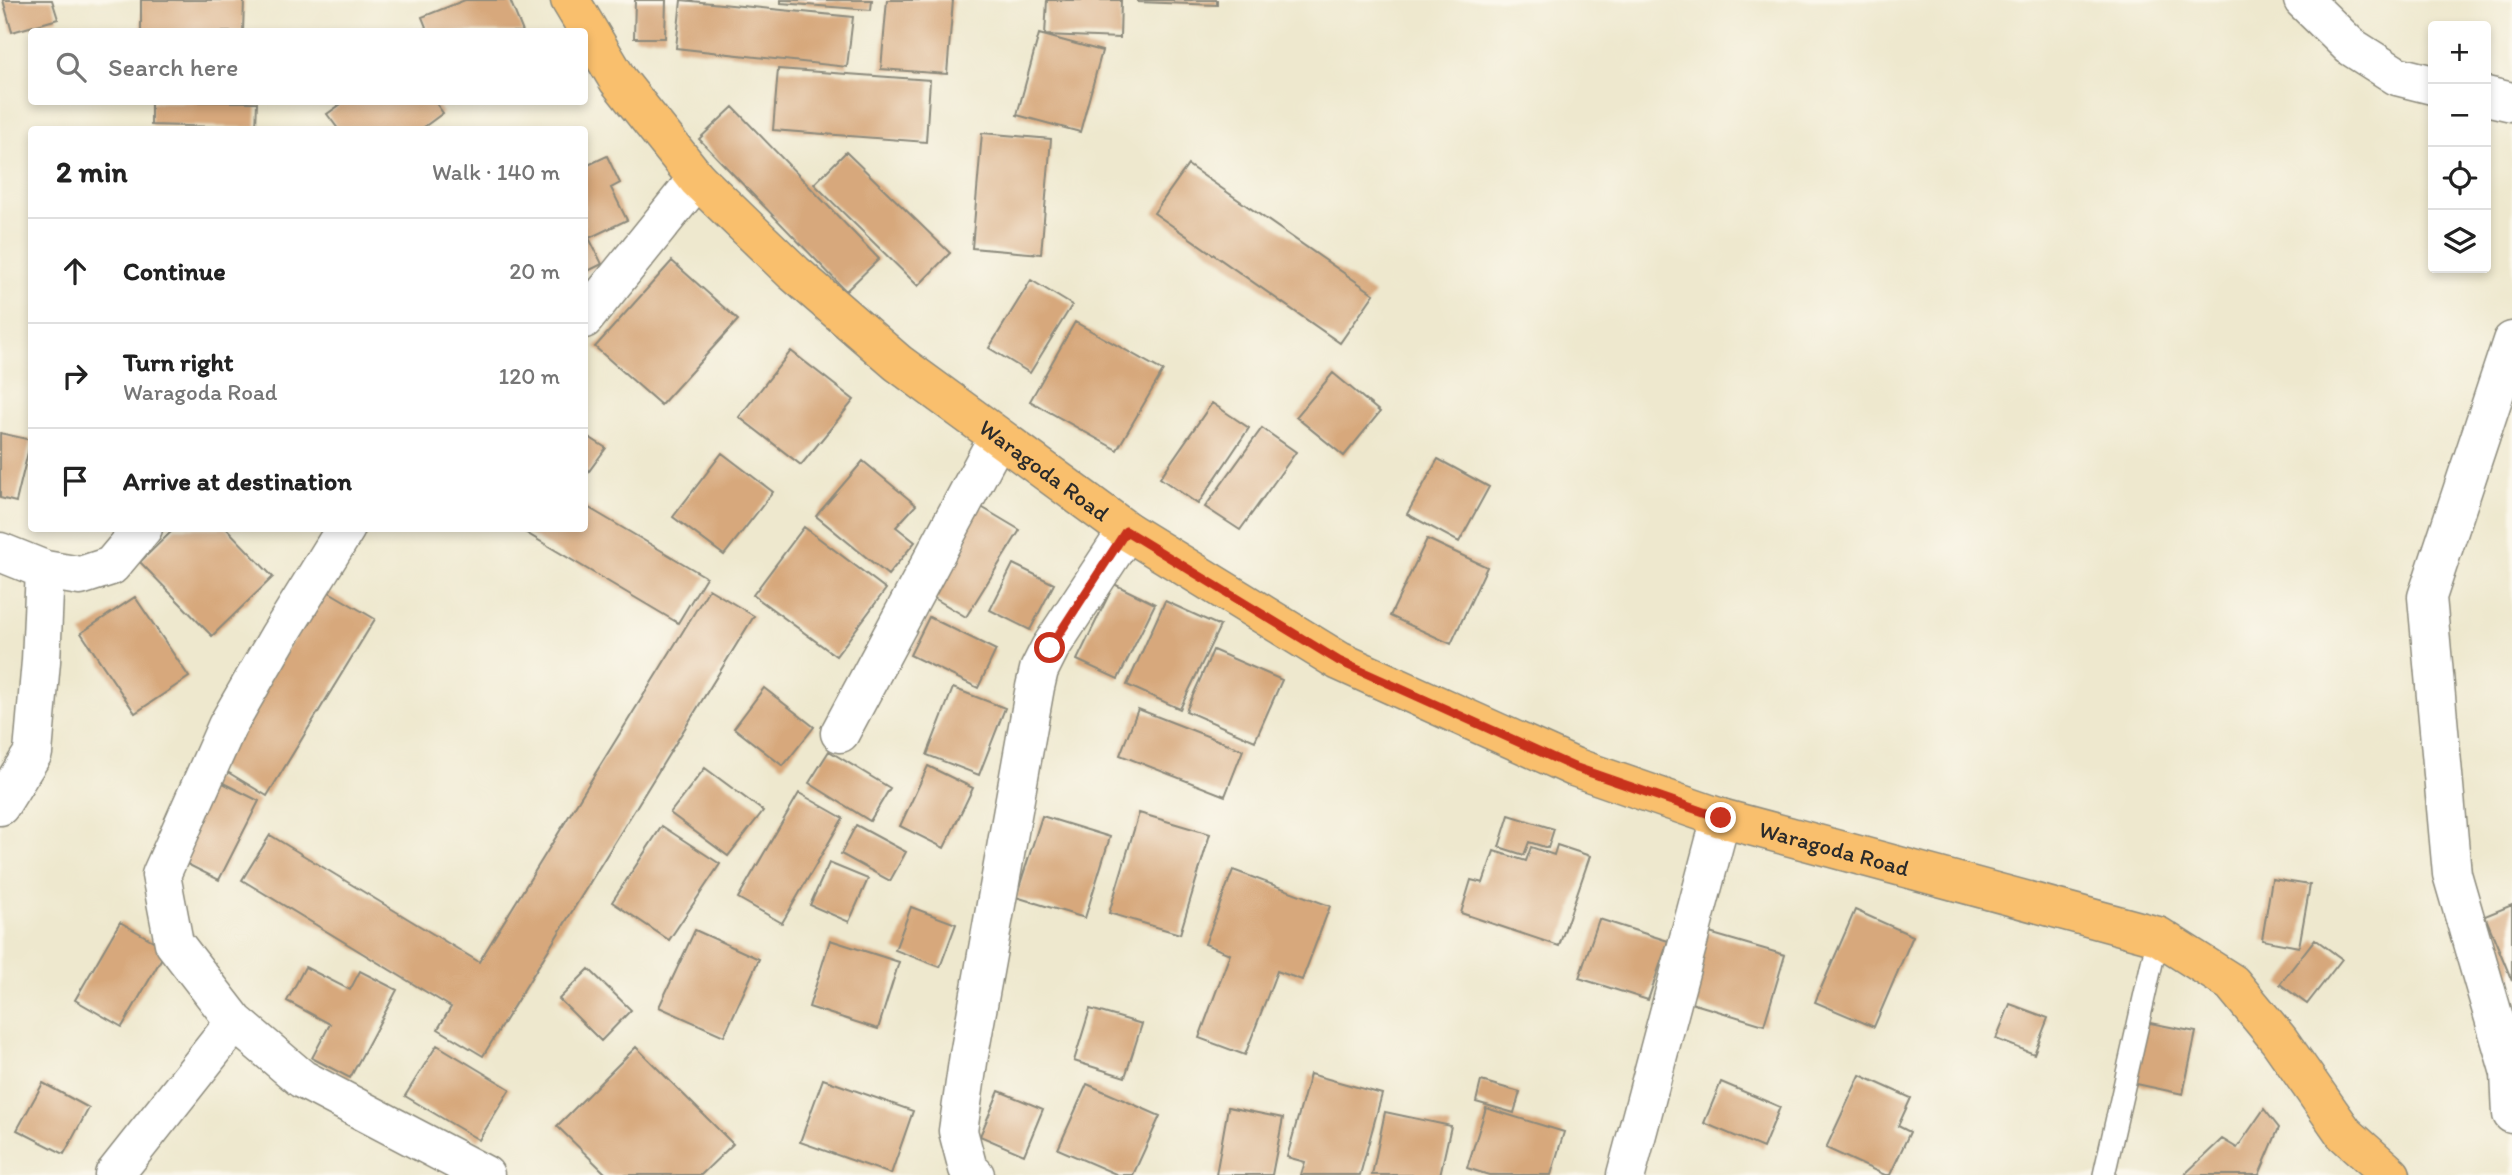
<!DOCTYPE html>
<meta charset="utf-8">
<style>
:root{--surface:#fff;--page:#f2f2f2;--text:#222;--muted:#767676;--line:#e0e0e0}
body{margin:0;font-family:Itim,sans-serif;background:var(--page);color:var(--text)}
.controls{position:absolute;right:21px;top:21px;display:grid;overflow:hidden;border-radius:7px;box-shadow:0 4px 10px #0003}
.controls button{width:63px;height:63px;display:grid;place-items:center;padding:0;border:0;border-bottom:2px solid var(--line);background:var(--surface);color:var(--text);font:35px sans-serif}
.stop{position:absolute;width:21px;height:21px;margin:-16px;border:5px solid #c8321e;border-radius:50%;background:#fff}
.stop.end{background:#c8321e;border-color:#fff;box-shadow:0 2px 7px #0008}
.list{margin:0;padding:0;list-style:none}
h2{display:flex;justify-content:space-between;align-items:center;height:91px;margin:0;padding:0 28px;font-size:30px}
h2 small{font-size:23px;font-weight:400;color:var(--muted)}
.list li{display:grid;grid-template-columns:46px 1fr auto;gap:21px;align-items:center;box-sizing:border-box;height:105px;padding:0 28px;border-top:2px solid var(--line)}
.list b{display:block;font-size:26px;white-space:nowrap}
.list p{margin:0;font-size:23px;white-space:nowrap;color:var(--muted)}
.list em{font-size:23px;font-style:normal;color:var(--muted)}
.icon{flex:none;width:38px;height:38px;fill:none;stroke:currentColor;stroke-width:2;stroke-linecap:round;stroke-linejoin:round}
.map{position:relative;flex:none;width:2512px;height:1175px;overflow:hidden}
.search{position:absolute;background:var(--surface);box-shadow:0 4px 10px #0003;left:28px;top:28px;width:560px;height:77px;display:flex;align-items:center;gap:18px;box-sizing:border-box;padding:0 24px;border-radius:7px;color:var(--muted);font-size:26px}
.panel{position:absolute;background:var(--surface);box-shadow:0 4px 10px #0003;left:28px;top:126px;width:560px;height:406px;border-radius:7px}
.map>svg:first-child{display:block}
.building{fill:#d7a87b}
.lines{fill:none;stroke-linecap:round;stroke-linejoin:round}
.service-casing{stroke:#8c8a7c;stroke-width:24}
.minor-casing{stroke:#8c8a7c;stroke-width:41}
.primary-casing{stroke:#8c8a7c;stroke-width:41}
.service{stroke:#fff;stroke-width:21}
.minor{stroke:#fff;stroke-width:38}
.primary{stroke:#f9bf6d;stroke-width:38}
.route{stroke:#c8321e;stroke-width:9}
.labels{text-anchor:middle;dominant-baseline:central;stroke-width:6;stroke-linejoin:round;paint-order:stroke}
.street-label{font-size:23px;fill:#2b2b2b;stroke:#fbf7ec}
</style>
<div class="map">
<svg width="2512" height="1175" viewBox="0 0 2512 1175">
<rect width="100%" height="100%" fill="#fbf7ec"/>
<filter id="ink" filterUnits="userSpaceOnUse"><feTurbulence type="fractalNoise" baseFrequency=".0143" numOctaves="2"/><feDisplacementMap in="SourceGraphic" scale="14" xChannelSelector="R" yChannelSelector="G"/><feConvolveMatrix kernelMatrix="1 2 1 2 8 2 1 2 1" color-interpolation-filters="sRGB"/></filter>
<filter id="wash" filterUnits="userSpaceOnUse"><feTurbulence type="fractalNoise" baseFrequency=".00686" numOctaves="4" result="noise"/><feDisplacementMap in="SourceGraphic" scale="28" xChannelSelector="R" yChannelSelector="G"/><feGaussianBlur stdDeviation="1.57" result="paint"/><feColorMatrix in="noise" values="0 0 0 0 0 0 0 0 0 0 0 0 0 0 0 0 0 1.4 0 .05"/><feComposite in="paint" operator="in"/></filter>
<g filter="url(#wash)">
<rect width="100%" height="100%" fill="#eee8ce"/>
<g id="blocks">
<path class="building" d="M3 0H52L58 19 12 32Z
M141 0H244L243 32H141Z
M465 0H510L523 32H428L422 17Z
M635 0H666L665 38H634Z
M681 0 853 17 847 67 676 48Z
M781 0H872L871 10 781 3Z
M887 0H953L947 74 881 69Z
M1047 0H1121L1120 38 1045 35Z
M1138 0H1217V5L1138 2Z
M1039 34 1102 51 1080 132 1017 115Z
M778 69 930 80 926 142 773 130Z
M151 102H257L256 128 151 125Z
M344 102H435L443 113 420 130H339L327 114Z
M733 107 879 259 846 291 699 139Z
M982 133 1051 139 1041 254 972 248Z
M846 152 950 253 918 286 814 184Z
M607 156 620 183 611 188 627 220 589 238 602 264 584 273V167Z
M1188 165 1374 294 1340 343 1154 213Z
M672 261 738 320 661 405 595 347Z
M1031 280 1072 305 1030 373 989 348Z
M1075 322 1163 371 1117 450 1030 401Z
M791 351 854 400 801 465 739 417Z
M1333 373 1380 412 1344 456 1296 417Z
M1212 403 1249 428 1198 504 1160 478Z
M1262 428 1296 452 1240 530 1205 507Z
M0 433 31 440 16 502 0 498Z
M584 434 606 448 584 478Z
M722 453 773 492 724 555 673 517Z
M1438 459 1489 487 1459 542 1407 514Z
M863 461 916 505 896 527 915 542 888 575 816 516Z
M584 505 706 577 678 623 518 528H584Z
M978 505 1020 530 966 617 924 592Z
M804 527 886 589 836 656 753 595Z
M175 528H226L273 577 212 636 140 562Z
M1427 539 1487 567 1451 644 1390 616Z
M1013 564 1054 584 1030 630 990 610Z
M1114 584 1155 604 1118 679 1077 660Z
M324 589 375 619 267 796 216 765Z
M709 589 754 616 483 1056 438 1029 451 1007 242 880 270 835 479 962Z
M135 597 189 677 135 713 81 633Z
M1165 601 1220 626 1180 709 1127 685Z
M929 617 996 650 978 688 910 655Z
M1213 650 1282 680 1255 741 1186 711Z
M764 688 814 727 783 766 734 728Z
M953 688 1005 708 979 775 927 755Z
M1138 709 1243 750 1225 796 1120 755Z
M829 751 890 788 870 821 809 783Z
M928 766 973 788 944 848 900 826Z
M705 768 763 811 728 856 670 813Z
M213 778 259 801 219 880 173 857Z
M799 793 843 818 782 923 738 898Z
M1139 813 1210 834 1180 934 1109 913Z
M1509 815 1554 829 1548 848 1529 842 1524 855 1499 847Z
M1042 816 1110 837 1085 918 1016 897Z
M856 825 906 852 890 881 841 854Z
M662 826 720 864 669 940 612 902Z
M1557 845 1590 856 1559 946 1461 913 1471 880 1483 883 1494 851 1526 861 1531 847 1554 855Z
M829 863 868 879 849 922 810 905Z
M1233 870 1330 906 1302 980 1277 971 1245 1055 1199 1038 1230 954 1205 944Z
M2272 879 2310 885 2299 947 2262 940Z
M2512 905V981L2485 916Z
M911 907 956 924 940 967 895 950Z
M1855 910 1913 936 1874 1027 1815 1002Z
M1599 919 1668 941 1648 1000 1579 978Z
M120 922 167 949 122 1027 75 1000Z
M695 930 759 959 724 1036 659 1007Z
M1699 930 1785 955 1764 1025 1678 999Z
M2315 939 2342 959 2307 1004 2280 984Z
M830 940 899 962 878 1029 809 1007Z
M305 967 350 990 360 971 397 990 350 1078 312 1058 330 1024 287 1001Z
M589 969 631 1010 601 1041 559 999Z
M2010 1004 2048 1018 2034 1054 1996 1039Z
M1090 1009 1142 1024 1125 1077 1074 1061Z
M2145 1022 2196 1032 2183 1094 2132 1083Z
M437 1045 510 1089 479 1140 405 1096Z
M636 1047 733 1144 701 1175H607L557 1126Z
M1310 1074 1382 1094 1360 1175H1301L1305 1162 1287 1157Z
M1860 1075 1911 1098 1898 1126 1910 1132 1890 1175H1885L1826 1148Z
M823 1079 913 1111 891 1174 800 1142Z
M1481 1081 1520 1092 1514 1113 1476 1102Z
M1721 1082 1780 1107 1763 1148 1704 1123Z
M43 1083 89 1108 64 1154 17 1130Z
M1087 1084 1160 1116 1133 1175H1118L1058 1149Z
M999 1091 1043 1109 1024 1155 980 1136Z
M1228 1107 1283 1118 1272 1175H1216Z
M1486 1108 1564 1132 1551 1175H1489L1467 1168Z
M2264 1109 2279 1128 2259 1175H2184L2222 1139 2237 1148Z
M1385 1112 1451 1126 1440 1175H1372Z"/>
</g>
</g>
<g filter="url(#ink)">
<use href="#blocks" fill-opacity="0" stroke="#8c8a7c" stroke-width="2"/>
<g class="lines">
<defs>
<path id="service" d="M2104 1175 2158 936"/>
<path id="minor" d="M2303 0 2350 46 2397 76 2433 85
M2486 96 2512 102
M584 319 697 179
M2512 341 2427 597 2452 874 2510 1073 2512 1114
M346 528 279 636 227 726 161 875 174 943 235 1022 302 1079 485 1175
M0 552 45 570 80 576 111 566 143 528
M840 733 998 437
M0 806 33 753 41 661 45 570
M114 1175 235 1022
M975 1175 968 1169 958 1131 969 1055 1035 687 1039 670 1050 648 1127 531
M1626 1175 1721 818"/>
<g id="primary">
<path id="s1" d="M570 0 618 80 697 179 794 273 898 363 1127 531 1339 661 1574 767 1721 818 2158 936 2232 983 2279 1040 2344 1133 2391 1175"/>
</g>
</defs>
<use href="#service" class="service-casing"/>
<use href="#minor" class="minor-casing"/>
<use href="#primary" class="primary-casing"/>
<use href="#service" class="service"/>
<use href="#minor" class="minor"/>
<use href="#primary" class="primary"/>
</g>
</g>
<g class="lines" filter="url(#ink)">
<path class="route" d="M1050 648 1126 531 1339 661 1574 767 1721 818"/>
</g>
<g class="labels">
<g class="street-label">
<text stroke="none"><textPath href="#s1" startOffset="674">Waragoda Road</textPath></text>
<text stroke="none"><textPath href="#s1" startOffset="1556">Waragoda Road</textPath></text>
</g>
</g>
</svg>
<div class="controls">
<button>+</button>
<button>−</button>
<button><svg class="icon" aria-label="locate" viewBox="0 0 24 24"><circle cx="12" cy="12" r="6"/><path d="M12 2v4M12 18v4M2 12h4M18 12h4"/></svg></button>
<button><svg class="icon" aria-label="layers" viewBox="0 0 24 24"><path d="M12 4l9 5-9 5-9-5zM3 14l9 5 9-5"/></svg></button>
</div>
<div class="stop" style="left:1050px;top:648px"></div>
<div class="stop end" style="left:1721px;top:818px"></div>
<div class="search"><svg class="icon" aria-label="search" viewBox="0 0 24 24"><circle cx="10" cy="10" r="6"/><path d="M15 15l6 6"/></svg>Search here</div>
<section class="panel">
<h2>2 min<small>Walk · 140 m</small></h2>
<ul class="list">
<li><svg class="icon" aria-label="ahead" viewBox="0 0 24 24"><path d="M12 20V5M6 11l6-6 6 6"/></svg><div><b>Continue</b></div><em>20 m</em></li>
<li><svg class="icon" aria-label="right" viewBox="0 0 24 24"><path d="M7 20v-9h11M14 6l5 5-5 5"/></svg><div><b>Turn right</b><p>Waragoda Road</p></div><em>120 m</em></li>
<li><svg class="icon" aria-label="arrive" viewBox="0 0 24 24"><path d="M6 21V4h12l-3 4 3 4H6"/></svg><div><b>Arrive at destination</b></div></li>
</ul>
</section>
</div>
